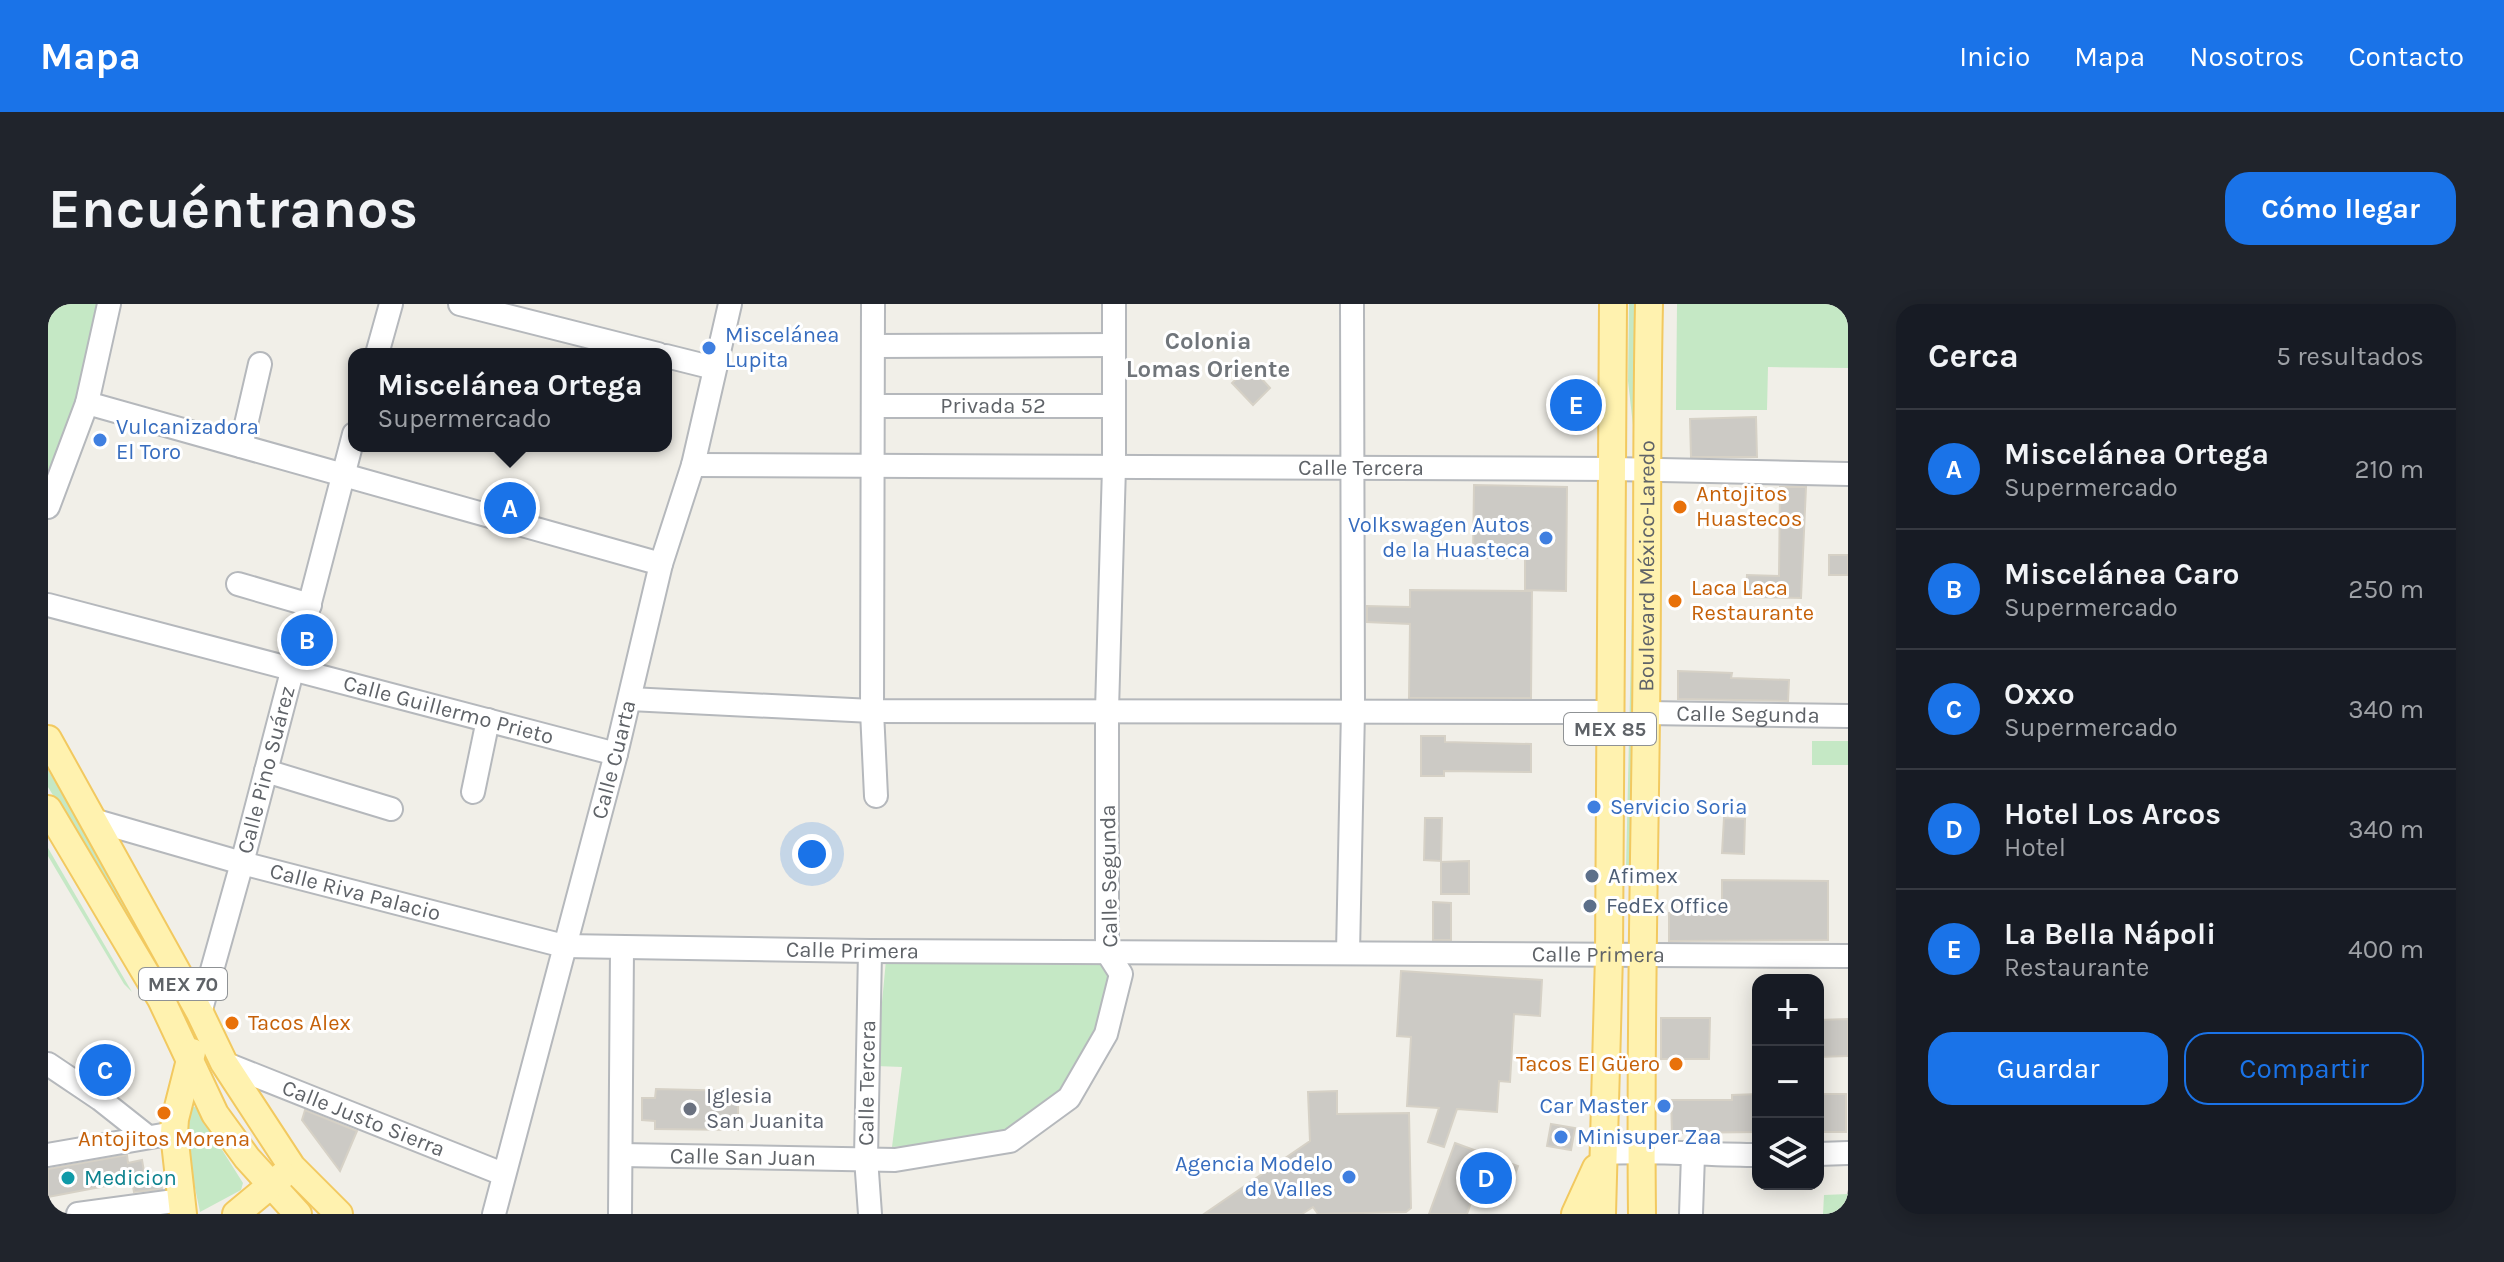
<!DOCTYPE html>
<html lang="es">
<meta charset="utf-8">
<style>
:root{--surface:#171b24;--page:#20242c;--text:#f1f3f6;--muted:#9ea1a6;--line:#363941;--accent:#1a73e8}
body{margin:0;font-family:Karla,sans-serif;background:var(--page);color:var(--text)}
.controls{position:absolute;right:24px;bottom:24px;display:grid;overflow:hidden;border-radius:16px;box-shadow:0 4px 20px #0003}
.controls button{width:72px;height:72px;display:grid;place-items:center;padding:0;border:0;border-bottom:2px solid var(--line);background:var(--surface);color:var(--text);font:40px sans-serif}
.you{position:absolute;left:764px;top:550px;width:28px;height:28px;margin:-20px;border:6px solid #fff;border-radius:50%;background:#1a73e8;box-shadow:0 0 0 12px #1a73e833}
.badge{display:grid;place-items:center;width:52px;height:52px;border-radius:50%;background:var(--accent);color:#fff;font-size:26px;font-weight:700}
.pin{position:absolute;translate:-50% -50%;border:4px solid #fff;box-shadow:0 2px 8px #0006}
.popup{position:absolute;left:300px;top:44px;width:324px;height:104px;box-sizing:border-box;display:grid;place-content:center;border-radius:16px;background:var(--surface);filter:drop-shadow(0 2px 6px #0005);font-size:26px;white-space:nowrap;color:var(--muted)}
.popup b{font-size:30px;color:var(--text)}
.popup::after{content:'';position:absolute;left:50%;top:100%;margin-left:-16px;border:16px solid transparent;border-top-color:var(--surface)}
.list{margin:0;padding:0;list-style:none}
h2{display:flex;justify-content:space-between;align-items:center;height:104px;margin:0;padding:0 32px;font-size:34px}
h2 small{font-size:26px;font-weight:400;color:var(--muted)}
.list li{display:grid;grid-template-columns:52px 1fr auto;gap:24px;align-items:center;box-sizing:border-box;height:120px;padding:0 32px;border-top:2px solid var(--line)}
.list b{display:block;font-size:30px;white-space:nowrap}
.list p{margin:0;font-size:26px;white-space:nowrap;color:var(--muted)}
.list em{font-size:26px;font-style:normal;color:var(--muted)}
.actions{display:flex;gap:16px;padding:24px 32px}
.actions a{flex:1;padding:18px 0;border:2px solid var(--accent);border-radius:24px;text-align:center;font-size:28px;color:var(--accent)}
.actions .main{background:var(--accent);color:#fff}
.icon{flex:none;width:44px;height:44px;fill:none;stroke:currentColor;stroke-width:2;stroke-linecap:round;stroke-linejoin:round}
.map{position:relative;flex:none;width:1800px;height:910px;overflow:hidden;border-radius:24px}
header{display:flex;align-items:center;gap:48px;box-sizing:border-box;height:112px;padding:0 40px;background:var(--accent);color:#fff}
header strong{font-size:38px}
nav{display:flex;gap:44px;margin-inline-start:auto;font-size:28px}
.intro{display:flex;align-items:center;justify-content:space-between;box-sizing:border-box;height:192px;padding:0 48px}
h1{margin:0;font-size:56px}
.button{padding:20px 36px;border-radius:24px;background:var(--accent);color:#fff;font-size:28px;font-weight:700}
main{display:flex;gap:48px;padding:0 48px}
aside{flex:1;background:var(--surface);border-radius:24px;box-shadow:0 4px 20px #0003}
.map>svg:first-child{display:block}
.green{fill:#c5e8c5}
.building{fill:#cccac5;stroke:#d6d1c6;stroke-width:2}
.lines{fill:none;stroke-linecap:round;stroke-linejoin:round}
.minor-casing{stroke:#b5b8bc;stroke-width:26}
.major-casing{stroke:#f2c960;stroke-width:30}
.minor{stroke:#fff;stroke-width:22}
.major{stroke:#fff2af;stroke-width:26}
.shop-dot{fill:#3f7fe0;stroke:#fff;stroke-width:3}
.food-dot{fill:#e8710a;stroke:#fff;stroke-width:3}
.service-dot{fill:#5c6f8a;stroke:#fff;stroke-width:3}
.worship-dot{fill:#6b7280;stroke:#fff;stroke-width:3}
.culture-dot{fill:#0f9aa8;stroke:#fff;stroke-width:3}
.labels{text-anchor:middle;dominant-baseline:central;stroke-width:6;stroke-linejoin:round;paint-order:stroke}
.shield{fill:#fff;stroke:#8f9295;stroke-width:2}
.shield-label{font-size:20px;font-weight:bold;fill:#5f6368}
.shop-label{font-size:22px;fill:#366cbe;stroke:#fff;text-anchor:start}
.street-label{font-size:22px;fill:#5f6368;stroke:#fff}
.food-label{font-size:22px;fill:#c56008;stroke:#fff;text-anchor:start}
.service-label{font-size:22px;fill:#4e5e75;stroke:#fff;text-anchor:start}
.worship-label{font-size:22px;fill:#5b616d;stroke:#fff;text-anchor:start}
.culture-label{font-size:22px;fill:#0d838f;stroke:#fff;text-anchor:start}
.neighbourhood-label{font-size:24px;font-weight:bold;fill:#70757a;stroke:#fff}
</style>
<header>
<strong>Mapa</strong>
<nav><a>Inicio</a><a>Mapa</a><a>Nosotros</a><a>Contacto</a></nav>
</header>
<div class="intro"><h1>Encuéntranos</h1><a class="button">Cómo llegar</a></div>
<main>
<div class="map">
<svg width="1800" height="910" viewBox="0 0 1800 910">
<rect width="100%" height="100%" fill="#f1efe8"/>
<path class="green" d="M0 0H51L32 95 0 177Z
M1581 0H1592L1588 148 1580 77Z
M1629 0H1800V64L1720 63 1719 106H1628Z
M1586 215 1589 216 1583 590 1578 565Z
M1764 437H1800V461H1764Z
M0 466 125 679V682L122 683 0 483Z
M0 544 84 688 76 680 0 552Z
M838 656 1060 661C1060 669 1062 678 1061 686 1056 735 1004 815 955 831 919 842 881 841 844 843L854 763 828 762Z
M141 801 147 803 195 879 193 886 152 908 133 817Z
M1800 890V910H1775L1776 891Z"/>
<path class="building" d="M1202 62 1222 84 1205 101 1184 79Z
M1511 83H1544L1545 119 1511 120Z
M1708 113 1709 153H1643L1642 115Z
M1426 181 1519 183 1518 287 1477 286V254H1425Z
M1732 183H1758L1753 294 1698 293 1699 271 1731 272Z
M1781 251H1800V271H1781Z
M1362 286 1484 287 1483 394H1361L1362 320 1319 318V302L1362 303Z
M1630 367 1684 369 1683 374 1741 376 1740 397 1630 395Z
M1373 432H1397V438L1483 440V468L1396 467V472H1373Z
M1377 514H1394L1393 557 1376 556Z
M1676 514 1697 515 1696 550 1674 549Z
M1421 557V590H1393V558Z
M1674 576 1780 577V636L1621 637V609L1674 608Z
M1385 598 1403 599V636H1385Z
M1353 667 1494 676 1492 712 1466 710 1462 778 1451 777 1449 808 1409 805 1396 843 1380 838 1391 804 1359 802 1363 733 1349 732Z
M1613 714H1662L1661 755H1613Z
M1800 715V752L1770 753V716Z
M65 741 76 752 75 770 58 782 42 771 35 763Z
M608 785 690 787V826L607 825V817L594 816V794H607Z
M1289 787V810L1361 809 1363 904 1358 908 1270 910 1265 903 1254 910H1156L1262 837 1260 788Z
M1710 790V828L1624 829 1623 796H1684V791Z
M1770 790H1798V828H1770Z
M257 806 309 827 292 867 254 816Z
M1503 820 1527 824 1523 846 1499 842Z
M1407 839 1470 862 1458 896 1428 885 1419 910H1381Z
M79 851 80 859 94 856 97 873 112 872 114 885 86 888 84 877 0 893V865Z"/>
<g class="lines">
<defs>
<g id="minor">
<path d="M412 0 610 50"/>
<path d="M825 0 824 407 828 492"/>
<path d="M825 42 1066 41"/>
<path d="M329 50 343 0"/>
<path d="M618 52 666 64"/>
<path d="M39 99 613 260"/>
<path id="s1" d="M825 102H1065"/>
<path d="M193 142 212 60"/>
<path id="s2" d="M645 161 1565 165 1800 170"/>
<path d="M0 203 39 99 61 0"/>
<path d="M190 280 262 301"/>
<path id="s3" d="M0 301 568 450"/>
<path d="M582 395 824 407 1562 408"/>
<path id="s4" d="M1598 409 1800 412"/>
<path d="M218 467 343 505"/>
<path d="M425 488 440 416"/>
<path id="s5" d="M45 516 194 559 516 642 822 647 1800 652"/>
<path d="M822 647 818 854 822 910"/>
<path d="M1300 649 1305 406 1304 0"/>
<path id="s6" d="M152 709 194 559 306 130"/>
<path id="s7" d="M176 759 455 870"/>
<path d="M0 760 52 795 100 833"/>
<path d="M1554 849C1606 846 1658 851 1710 851"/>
<path d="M1770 850 1800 849"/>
<path d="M0 851 126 829"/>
<path id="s8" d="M573 851 847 856 962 837 1021 794 1058 730 1073 670 1059 648V406L1066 163V0"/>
<path d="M30 910 134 896"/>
<path id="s9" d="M446 910 568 450 613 260 645 161 682 0"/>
<path d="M572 910 574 645"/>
<path d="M1643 910 1645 851"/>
</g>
<g id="major">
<path d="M0 435 152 709 176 759 244 863 291 910"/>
<path d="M0 505 113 695 167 810 199 854 250 910"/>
<path d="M135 910 126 829 127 815 144 748"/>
<path d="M188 910 235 871"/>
<path d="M1527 910 1548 864"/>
<path d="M1554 910 1561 651 1565 0"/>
<path id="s10" d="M1594 910C1592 744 1596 578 1598 413 1600 275 1598 138 1601 0"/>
</g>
</defs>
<use href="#minor" class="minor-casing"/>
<use href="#major" class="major-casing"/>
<use href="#minor" class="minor"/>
<use href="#major" class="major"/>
</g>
<g class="shop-dot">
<circle cx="661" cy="44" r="8"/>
<circle cx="52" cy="136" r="8"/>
<circle cx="1498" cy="234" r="8"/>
<circle cx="1546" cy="503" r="8"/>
<circle cx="1616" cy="802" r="8"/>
<circle cx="1513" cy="833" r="8"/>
<circle cx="1301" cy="873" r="8"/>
</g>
<g class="food-dot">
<circle cx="1632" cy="203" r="8"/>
<circle cx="1627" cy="297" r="8"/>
<circle cx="184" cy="719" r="8"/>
<circle cx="1628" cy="760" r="8"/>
<circle cx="116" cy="809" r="8"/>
</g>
<g class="service-dot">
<circle cx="1544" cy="572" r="8"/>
<circle cx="1542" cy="602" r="8"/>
</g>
<circle class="worship-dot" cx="642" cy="805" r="8"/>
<circle class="culture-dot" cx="20" cy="874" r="8"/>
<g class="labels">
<g class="shield">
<rect x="1516" y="409" width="92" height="32" rx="6"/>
<rect x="91" y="664" width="88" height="32" rx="6"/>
</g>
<g class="shield-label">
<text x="1562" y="425">MEX 85</text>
<text x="135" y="680">MEX 70</text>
</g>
<g class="shop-label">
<text x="677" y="31">Miscelánea<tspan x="677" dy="25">Lupita</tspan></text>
<text x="68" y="123">Vulcanizadora<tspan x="68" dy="25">El Toro</tspan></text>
<text x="1482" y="221" text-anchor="end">Volkswagen Autos<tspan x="1482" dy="25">de la Huasteca</tspan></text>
<text x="1562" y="503">Servicio Soria</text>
<text x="1600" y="802" text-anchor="end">Car Master</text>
<text x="1529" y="833">Minisuper Zaa</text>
<text x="1285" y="860" text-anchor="end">Agencia Modelo<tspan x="1285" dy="25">de Valles</tspan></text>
</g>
<g class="street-label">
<text stroke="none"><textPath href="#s1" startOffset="120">Privada 52</textPath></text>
<text stroke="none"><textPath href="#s2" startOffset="668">Calle Tercera</textPath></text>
<text stroke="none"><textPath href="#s10" startOffset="648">Boulevard México-Laredo</textPath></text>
<text stroke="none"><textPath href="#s3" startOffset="414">Calle Guillermo Prieto</textPath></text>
<text stroke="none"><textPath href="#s4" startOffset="102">Calle Segunda</textPath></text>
<text stroke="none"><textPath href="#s9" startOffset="470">Calle Cuarta</textPath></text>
<text stroke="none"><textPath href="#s6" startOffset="252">Calle Pino Suárez</textPath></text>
<text transform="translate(1061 572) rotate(-91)">Calle Segunda</text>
<text stroke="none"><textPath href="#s5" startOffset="272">Calle Riva Palacio</textPath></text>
<text stroke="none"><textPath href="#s5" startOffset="776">Calle Primera</textPath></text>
<text stroke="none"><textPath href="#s5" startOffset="1522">Calle Primera</textPath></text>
<text transform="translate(819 779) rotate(-89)">Calle Tercera</text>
<text stroke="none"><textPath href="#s7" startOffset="150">Calle Justo Sierra</textPath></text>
<text stroke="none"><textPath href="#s8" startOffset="122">Calle San Juan</textPath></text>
</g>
<g class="food-label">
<text x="1648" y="190">Antojitos<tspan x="1648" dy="25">Huastecos</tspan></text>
<text x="1643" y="284">Laca Laca<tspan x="1643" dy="25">Restaurante</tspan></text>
<text x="200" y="719">Tacos Alex</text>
<text x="1612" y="760" text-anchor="end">Tacos El Güero</text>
<text x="116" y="835" text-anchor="middle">Antojitos Morena</text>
</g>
<g class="service-label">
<text x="1560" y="572">Afimex</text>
<text x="1558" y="602">FedEx Office</text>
</g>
<g class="worship-label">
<text x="658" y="792">Iglesia<tspan x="658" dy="25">San Juanita</tspan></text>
</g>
<g class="culture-label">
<text x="36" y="874">Medicion</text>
</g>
<g class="neighbourhood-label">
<text x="1160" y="37">Colonia<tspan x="1160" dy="28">Lomas Oriente</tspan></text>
</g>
</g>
</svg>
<div class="controls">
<button>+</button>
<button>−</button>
<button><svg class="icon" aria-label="layers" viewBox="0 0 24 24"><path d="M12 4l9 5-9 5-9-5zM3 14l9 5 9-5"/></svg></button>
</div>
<div class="you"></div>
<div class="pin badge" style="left:462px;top:204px">A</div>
<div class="popup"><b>Miscelánea Ortega</b>Supermercado</div>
<div class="pin badge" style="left:259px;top:336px">B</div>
<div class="pin badge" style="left:57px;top:766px">C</div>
<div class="pin badge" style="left:1438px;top:874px">D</div>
<div class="pin badge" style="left:1528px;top:101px">E</div>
</div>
<aside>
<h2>Cerca<small>5 resultados</small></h2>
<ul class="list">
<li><span class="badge">A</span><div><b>Miscelánea Ortega</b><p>Supermercado</p></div><em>210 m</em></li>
<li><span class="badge">B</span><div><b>Miscelánea Caro</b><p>Supermercado</p></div><em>250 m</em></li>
<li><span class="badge">C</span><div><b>Oxxo</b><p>Supermercado</p></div><em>340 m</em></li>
<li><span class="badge">D</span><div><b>Hotel Los Arcos</b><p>Hotel</p></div><em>340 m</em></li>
<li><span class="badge">E</span><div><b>La Bella Nápoli</b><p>Restaurante</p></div><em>400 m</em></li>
</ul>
<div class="actions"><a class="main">Guardar</a><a>Compartir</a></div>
</aside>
</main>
